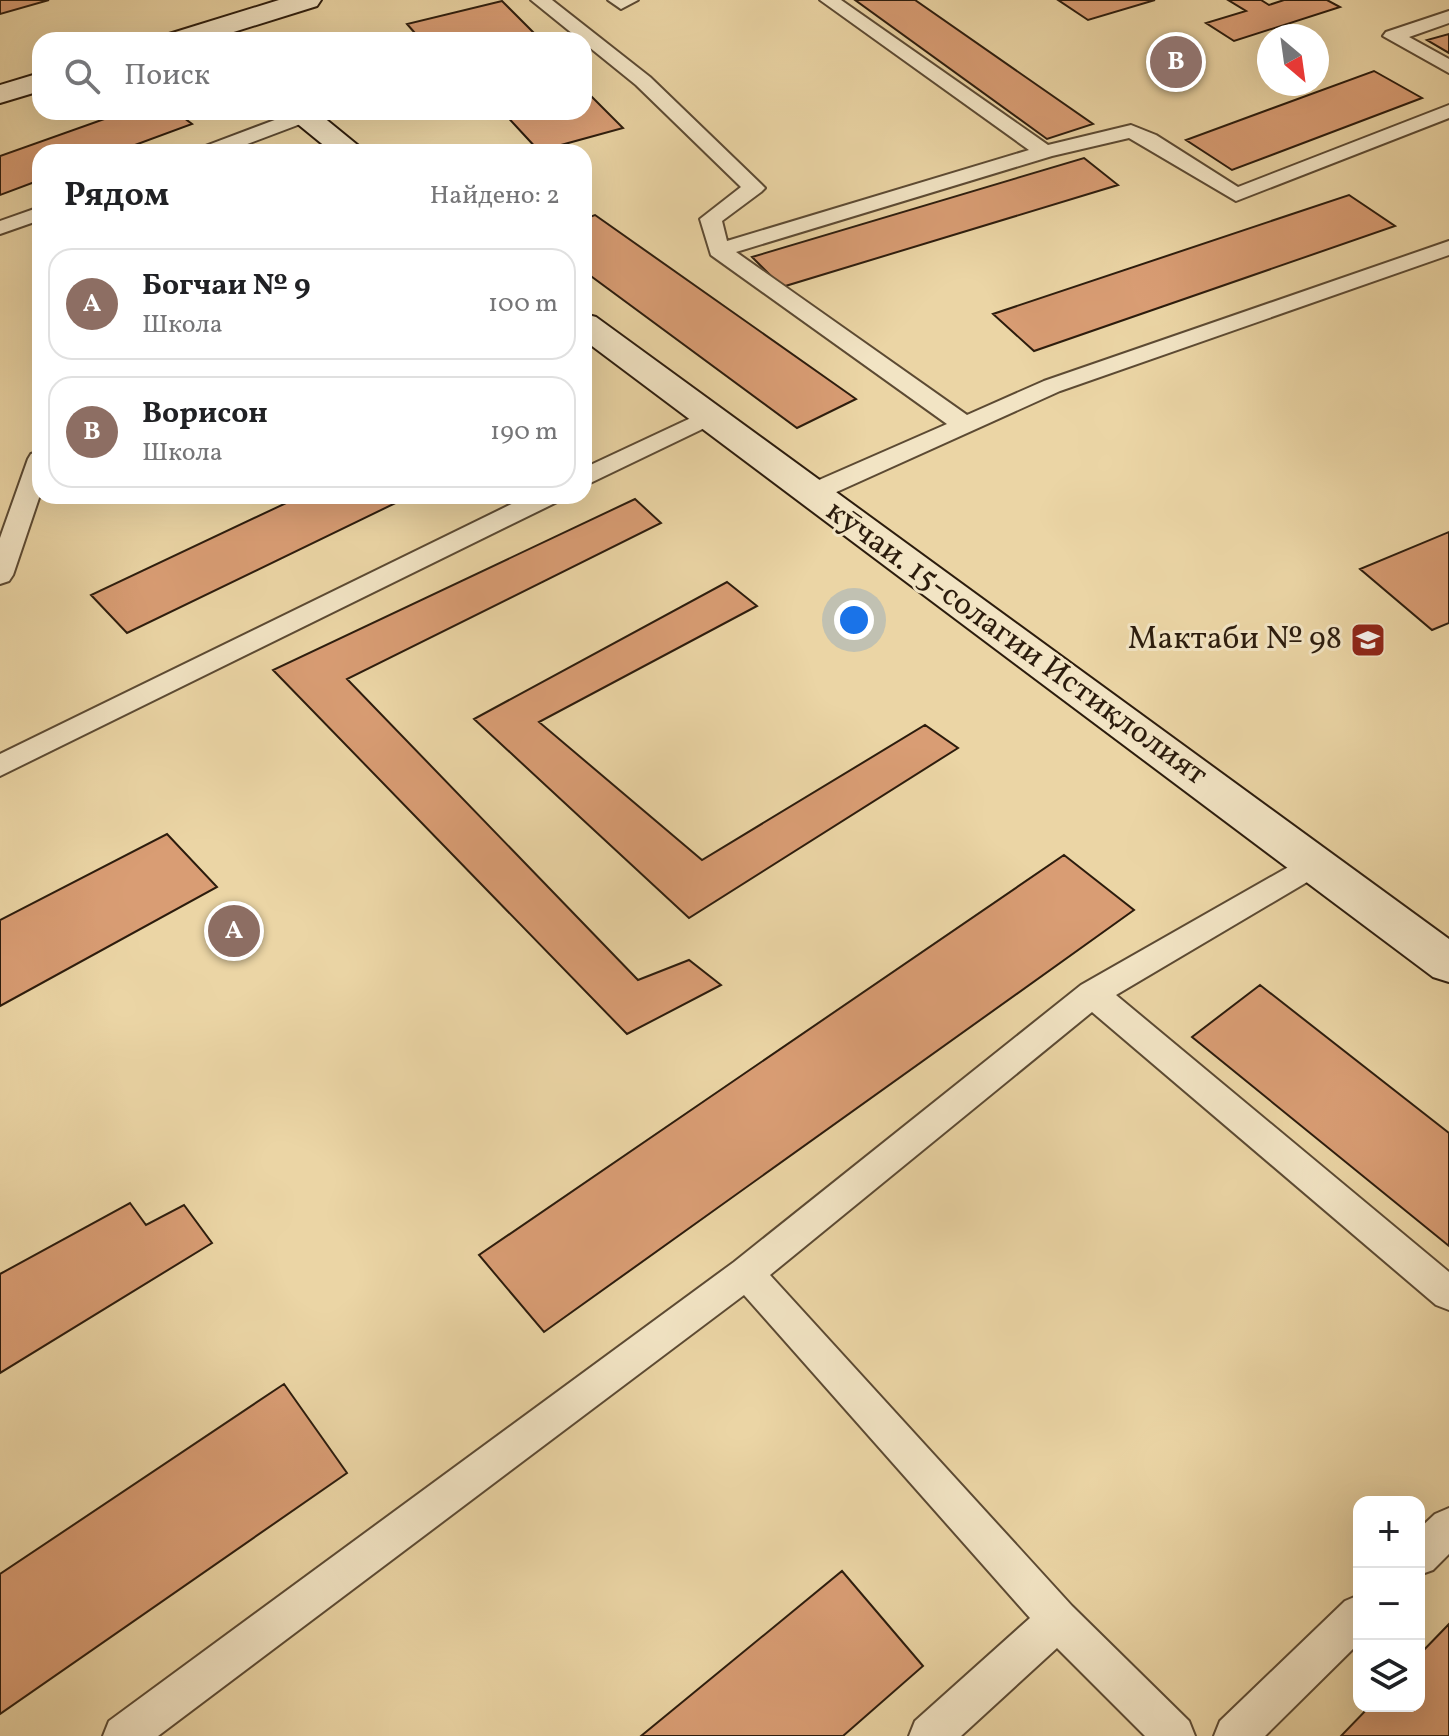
<!DOCTYPE html>
<html lang="ru">
<meta charset="utf-8">
<style>
:root{--surface:#fff;--page:#f6f6f6;--text:#202124;--muted:#757577;--line:#e0e0e0;--accent:#0b8043}
body{margin:0;font-family:Vollkorn,serif;background:var(--page);color:var(--text)}
.controls{position:absolute;right:24px;bottom:24px;display:grid;overflow:hidden;border-radius:16px;box-shadow:0 8px 32px #0002}
.controls button{width:72px;height:72px;display:grid;place-items:center;padding:0;border:0;border-bottom:2px solid var(--line);background:var(--surface);color:var(--text);font:40px sans-serif}
.compass{position:absolute;left:1257px;top:24px;width:72px;height:72px;border-radius:50%;background:var(--surface);box-shadow:0 8px 32px #0002;rotate:151deg}
.you{position:absolute;left:854px;top:620px;width:28px;height:28px;margin:-20px;border:6px solid #fff;border-radius:50%;background:#1a73e8;box-shadow:0 0 0 12px #1a73e833}
.badge{display:grid;place-items:center;width:52px;height:52px;border-radius:50%;background:var(--accent);color:#fff;font-size:26px;font-weight:700}
.pin{position:absolute;translate:-50% -50%;border:4px solid #fff;box-shadow:0 2px 8px #0006}
.list{margin:0;padding:0;list-style:none}
h2{display:flex;justify-content:space-between;align-items:center;height:104px;margin:0;padding:0 32px;font-size:34px}
h2 small{font-size:26px;font-weight:400;color:var(--muted)}
.list li{display:grid;grid-template-columns:52px 1fr auto;gap:24px;align-items:center;box-sizing:border-box;height:112px;margin:0 16px 16px;padding:0 16px;border:2px solid var(--line);border-radius:24px}
.list b{display:block;font-size:30px;white-space:nowrap}
.list p{margin:0;font-size:26px;white-space:nowrap;color:var(--muted)}
.list em{font-size:26px;font-style:normal;color:var(--muted)}
.icon{flex:none;width:44px;height:44px;fill:none;stroke:currentColor;stroke-width:2;stroke-linecap:round;stroke-linejoin:round}
.map{position:relative;flex:none;width:1449px;height:1736px;overflow:hidden}
.search{position:absolute;background:var(--surface);box-shadow:0 8px 32px #0002;left:32px;top:32px;width:560px;height:88px;display:flex;align-items:center;gap:20px;box-sizing:border-box;padding:0 28px;border-radius:24px;color:var(--muted);font-size:30px}
.panel{position:absolute;background:var(--surface);box-shadow:0 8px 32px #0002;left:32px;top:144px;width:560px;height:360px;border-radius:24px}
.map>svg:first-child{display:block}
.building{fill:#d99d74;stroke:#2c1c0d;stroke-width:2}
.lines{fill:none;stroke-linecap:round;stroke-linejoin:round}
.lane-casing{stroke:#5c4a33;stroke-width:4}
.secondary-casing{stroke:#2c1c0d;stroke-width:4}
.lane{fill:#f2e4c4;fill-rule:evenodd}
.secondary{fill:#f2e4c4;fill-rule:evenodd}
.labels{text-anchor:middle;dominant-baseline:central;stroke-width:6;stroke-linejoin:round;paint-order:stroke}
.poi-label{font-size:32px;fill:#2c1c0d;stroke:#f2e4c4;text-anchor:end}
.street-label{font-size:32px;fill:#2c1c0d;stroke:#f2e4c4}
</style>
<div class="map">
<svg width="1449" height="1736" viewBox="0 0 1449 1736">
<rect width="100%" height="100%" fill="#ebd5a5"/>
<filter id="stains"><feTurbulence type="fractalNoise" baseFrequency=".0025" numOctaves="4"/><feColorMatrix values="0 0 0 0 .2 0 0 0 0 .09 0 0 0 0 .02 0 0 0 .5 -.17"/></filter>
<radialGradient id="worn" r=".72"><stop offset=".6" stop-color="#630" stop-opacity="0"/><stop offset="1" stop-color="#630" stop-opacity=".3"/></radialGradient>
<path class="building" d="M0 0H49L0 14Z
M855 0H915L1093 124 1047 139Z
M1058 0H1155L1088 20Z
M1228 0H1261L1269 5 1284 0H1327L1340 7 1234 41 1206 23 1246 11Z
M502 1 541 40H421L407 24Z
M1449 34V53L1427 40Z
M1374 71 1422 98 1232 170 1186 140Z
M584 89 623 128 539 151 503 112H584Z
M124 112H176L192 124 116 152H40V180L0 195V156Z
M1084 158 1118 185 782 287 752 257Z
M1349 195 1395 226 1034 351 993 314Z
M595 215 856 399 797 428 584 271V219Z
M301 496H410L127 633 91 595Z
M635 499 661 523 347 679 638 980 689 960 721 985 627 1034 273 670Z
M1449 532V623L1432 630 1360 569Z
M1449 532V623L1432 630 1360 569Z
M727 582 757 606 539 722 702 860 925 725 958 748 689 918 474 719Z
M167 834 217 887 0 1006V920Z
M1064 855 1134 910 544 1332 479 1255Z
M1260 985 1449 1133V1246L1192 1037Z
M130 1203 146 1225 184 1205 212 1243 0 1373V1274Z
M284 1384 347 1473 0 1714V1574Z
M842 1571 923 1666 843 1736H641Z
M1449 1624V1736H1341L1370 1706H1419V1655Z"/>
<g class="lines">
<defs>
<path id="lane" d="M531 0H552L650 77 761 184 765 188 761 192 722 221 727 241 1029 150 820 0H841L1048 145 1131 125 1156 135 1238 187 1449 105V118L1236 201 1129 138 1052 156 736 252 967 415 1044 381 1449 241V255L1060 391 821 499H803L799 493 803 487 947 424 711 255 700 219 741 187 636 85Z
M608 0H638L621 9Z
M1449 11V23L1409 37 1449 59V73L1383 36 1386 32Z
M296 112H311L314 116 311 120 226 152H197L200 148Z
M40 207V220L0 234V221Z
M708 410 717 412 720 417 717 422 584 486V468Z
M40 451V495L13 575 9 581 0 584V538L28 459 31 454Z
M528 496H561L557 502 0 776V754Z
M1313 853 1324 856 1328 864 1324 872 1116 995 1449 1272V1310L1436 1305 1092 1012 770 1275 1072 1606 1189 1721 1195 1736H1145L1057 1648 961 1736H909L915 1721 1030 1618 744 1295 158 1736H103L109 1721 734 1262 1081 985Z
M1449 1508V1554L1433 1570 1419 1575V1529L1435 1514Z
M1359 1595V1643L1265 1736H1214L1220 1721 1345 1601Z"/>
<path id="secondary" d="M279 0H321L317 6 208 40H165L169 34Z
M40 73V91L0 103V85Z
M283 112H317L366 152H332Z
M584 314 596 317 1449 939V982L1433 977 584 340Z"/>
</defs>
<use href="#lane" class="lane-casing"/>
<use href="#secondary" class="secondary-casing"/>
<use href="#lane" class="lane"/>
<use href="#secondary" class="secondary"/>
</g>
<defs>
<symbol id="school-square" viewBox="-11 -11 22 22"><rect x="-9" y="-9" width="18" height="18" rx="4" fill="#8f2418" stroke="#f2e4c4"/><path d="M0-5L7-2L0 1L-7-2ZM-4 1L0 2.5L4 1V4Q0 6-4 4Z" fill="#fff"/></symbol>
</defs>
<g fill-rule="evenodd">
<use href="#school-square" x="1348" y="620" width="40" height="40"/>
</g>
<g class="labels">
<g class="poi-label">
<text x="1342" y="640">Мактаби № 98</text>
</g>
<g class="street-label">
<text transform="translate(1016 644) rotate(36)">кӯчаи. 15-солагии Истиқлолият</text>
</g>
</g>
<rect width="100%" height="100%" filter="url(#stains)"/>
<rect width="100%" height="100%" fill="url(#worn)"/>
</svg>
<div class="controls">
<button>+</button>
<button>−</button>
<button><svg class="icon" aria-label="layers" viewBox="0 0 24 24"><path d="M12 4l9 5-9 5-9-5zM3 14l9 5 9-5"/></svg></button>
</div>
<svg class="compass" viewBox="-18 -18 36 36"><path d="M0-13l5 13h-10z" fill="#e53935"/><path d="M0 13l5-13h-10z" fill="#757577"/></svg>
<div class="you"></div>
<div class="pin badge" style="left:234px;top:931px;background:#8d6e63">A</div>
<div class="pin badge" style="left:1176px;top:62px;background:#8d6e63">B</div>
<div class="search"><svg class="icon" aria-label="search" viewBox="0 0 24 24"><circle cx="10" cy="10" r="6"/><path d="M15 15l6 6"/></svg>Поиск</div>
<section class="panel">
<h2>Рядом<small>Найдено: 2</small></h2>
<ul class="list">
<li><span class="badge" style="background:#8d6e63">A</span><div><b>Богчаи № 9</b><p>Школа</p></div><em>100 m</em></li>
<li><span class="badge" style="background:#8d6e63">B</span><div><b>Ворисон</b><p>Школа</p></div><em>190 m</em></li>
</ul>
</section>
</div>
